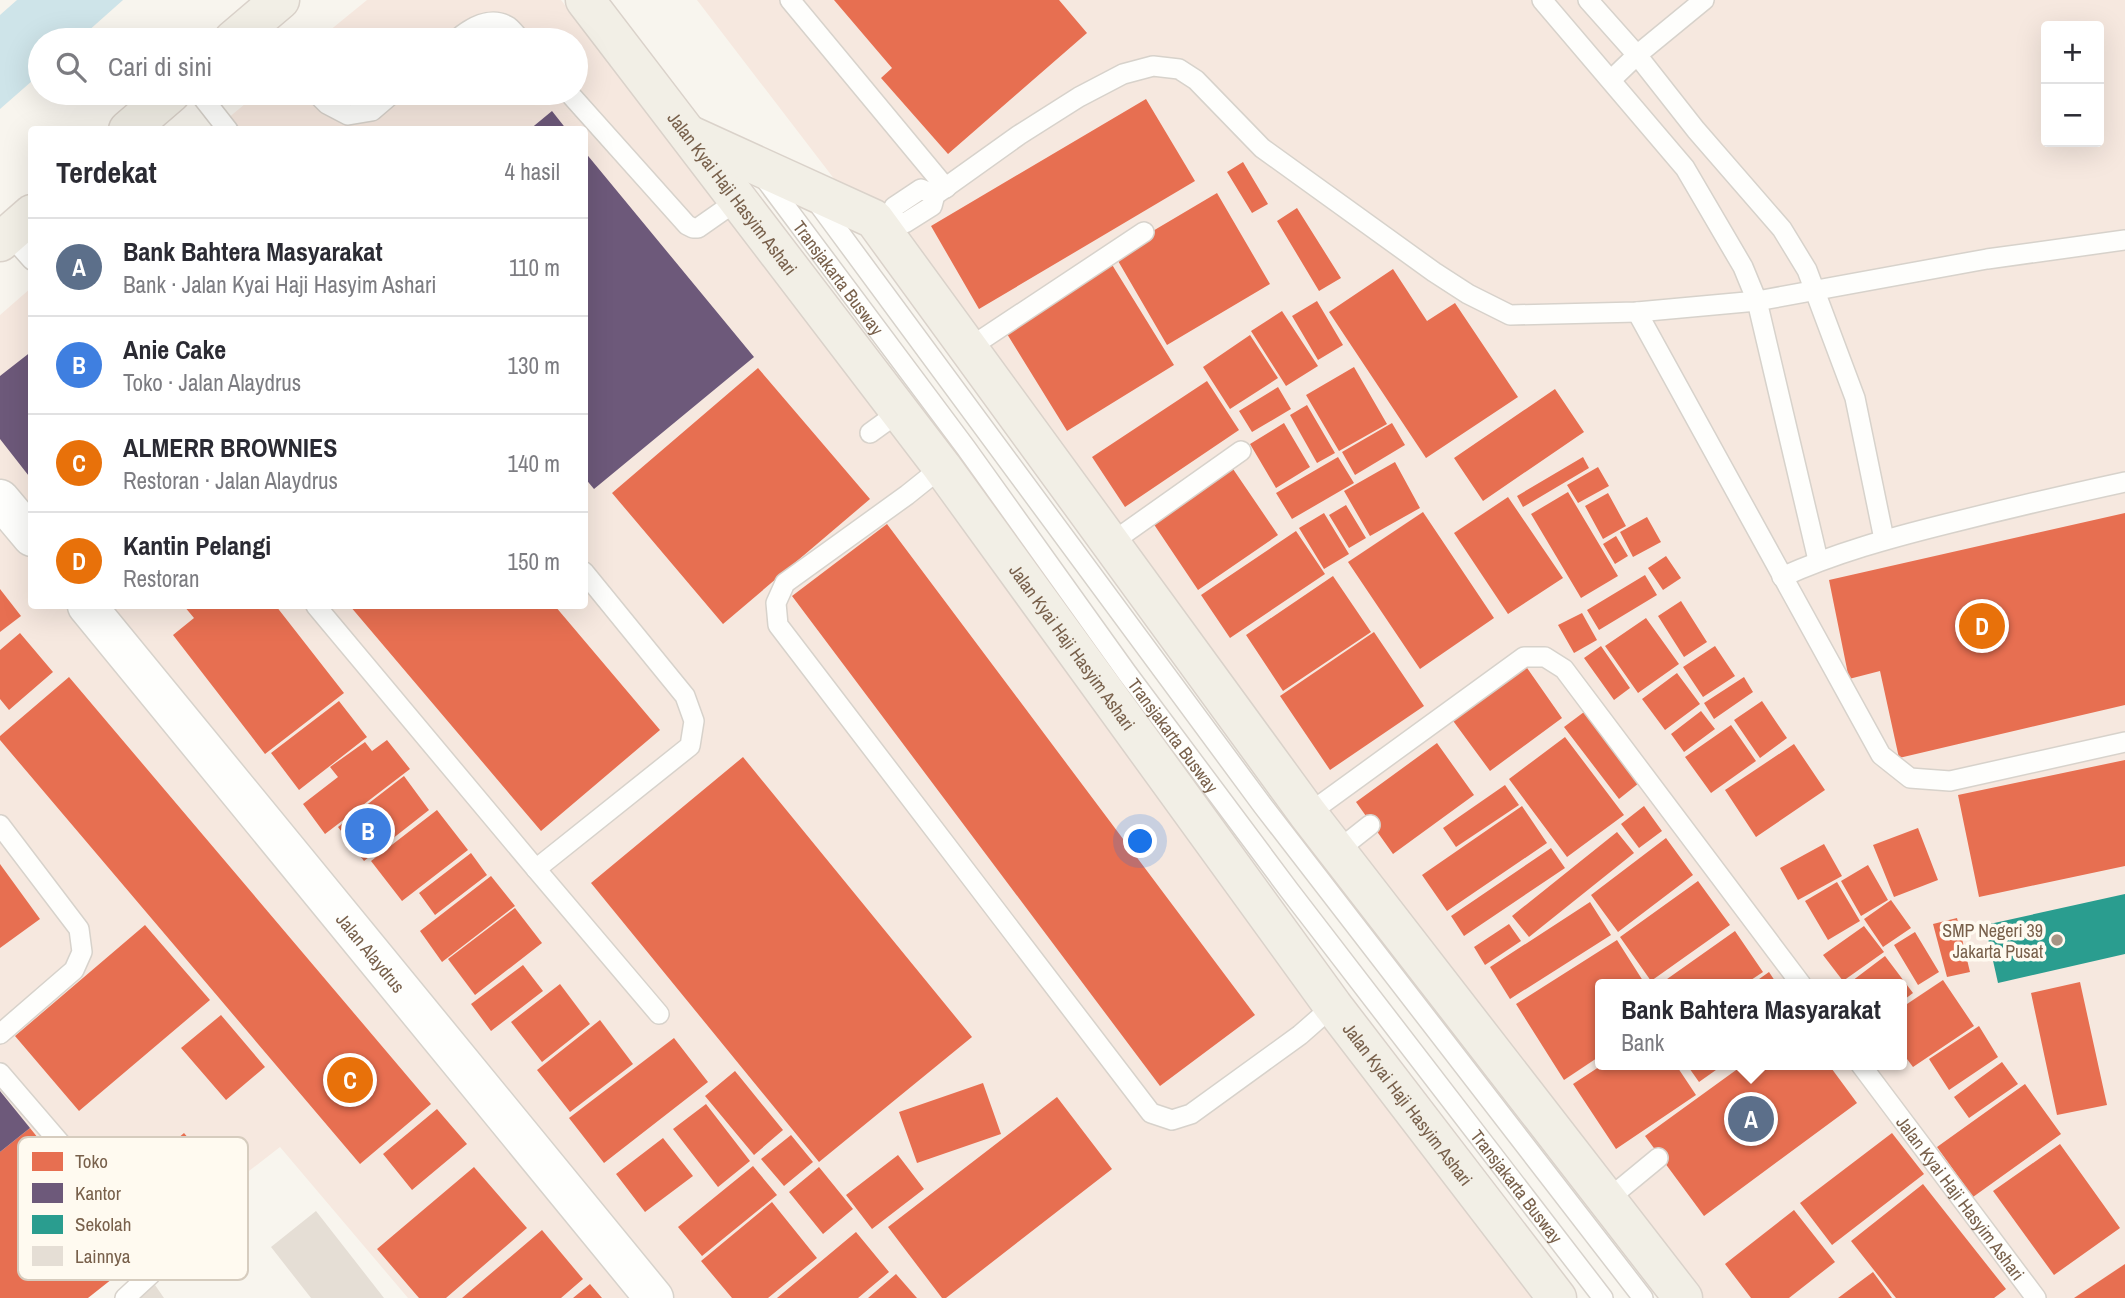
<!DOCTYPE html>
<html lang="id">
<meta charset="utf-8">
<style>
:root{--surface:#fff;--page:#f2f2f3;--text:#2b2b33;--muted:#7c7c81;--line:#e1e1e2;--accent:#625a57}
body{margin:0;font-family:"Archivo Narrow",sans-serif;background:var(--page);color:var(--text)}
.controls{position:absolute;right:21px;top:21px;display:grid;overflow:hidden;border-radius:7px;box-shadow:0 7px 28px #0002}
.controls button{width:63px;height:63px;display:grid;place-items:center;padding:0;border:0;border-bottom:2px solid var(--line);background:var(--surface);color:var(--text);font:35px sans-serif}
.you{position:absolute;left:1141px;top:842px;width:24px;height:24px;margin:-18px;border:5px solid #fff;border-radius:50%;background:#1a73e8;box-shadow:0 0 0 10px #1a73e833}
.badge{display:grid;place-items:center;width:46px;height:46px;border-radius:50%;background:var(--accent);color:#fff;font-size:23px;font-weight:700}
.pin{position:absolute;translate:-50% -50%;border:4px solid #fff;box-shadow:0 2px 7px #0006}
.popup{position:absolute;left:1595px;top:979px;width:312px;height:91px;box-sizing:border-box;display:grid;place-content:center;border-radius:7px;background:var(--surface);filter:drop-shadow(0 2px 5px #0005);font-size:23px;white-space:nowrap;color:var(--muted)}
.popup b{font-size:26px;color:var(--text)}
.popup::after{content:'';position:absolute;left:50%;top:100%;margin-left:-14px;border:14px solid transparent;border-top-color:var(--surface)}
.list{margin:0;padding:0;list-style:none}
h2{display:flex;justify-content:space-between;align-items:center;height:91px;margin:0;padding:0 28px;font-size:30px}
h2 small{font-size:23px;font-weight:400;color:var(--muted)}
.list li{display:grid;grid-template-columns:46px 1fr auto;gap:21px;align-items:center;box-sizing:border-box;height:98px;padding:0 28px;border-top:2px solid var(--line)}
.list b{display:block;font-size:26px;white-space:nowrap}
.list p{margin:0;font-size:23px;white-space:nowrap;color:var(--muted)}
.list em{font-size:23px;font-style:normal;color:var(--muted)}
.icon{flex:none;width:38px;height:38px;fill:none;stroke:currentColor;stroke-width:2;stroke-linecap:round;stroke-linejoin:round}
.map{position:relative;flex:none;width:2125px;height:1298px;overflow:hidden}
.search{position:absolute;background:var(--surface);box-shadow:0 7px 28px #0002;left:28px;top:28px;width:560px;height:77px;display:flex;align-items:center;gap:18px;box-sizing:border-box;padding:0 24px;border-radius:38px;color:var(--muted);font-size:26px}
.panel{position:absolute;background:var(--surface);box-shadow:0 7px 28px #0002;left:28px;top:126px;width:560px;height:483px;border-radius:7px}
.map>svg:first-child{display:block}
.commercial{fill:#f6e8df;fill-rule:evenodd}
.water{fill:#cee4e9}
.shops{fill:#e76f51}
.offices{fill:#6d597a}
.schools{fill:#2a9d8f}
.building{fill:#e5ded5}
.lines{fill:none;stroke-linecap:round;stroke-linejoin:round}
.service-casing{stroke:#d7d2cb;stroke-width:22}
.tertiary-casing{stroke:#d7d2cb;stroke-width:41}
.primary-casing{stroke:#dad2ca;stroke-width:41}
.service{stroke:#fefefc;stroke-width:19}
.tertiary{stroke:#fefefc;stroke-width:38}
.primary{stroke:#f2efe6;stroke-width:38}
.poi-dot{fill:#a59484;stroke:#fffaf0;stroke-width:2.5}
.labels{text-anchor:middle;dominant-baseline:central;stroke-width:7;stroke-linejoin:round;paint-order:stroke}
.street-label{font-size:18px;fill:#78604b;stroke:#fffaf0}
.poi-label{font-size:18px;fill:#78604b;stroke:#fffaf0;text-anchor:end}
.key{fill:#fffaf0;stroke:#d6ccbe;stroke-width:2}
.key-label{font-size:19px;fill:#78604b}
</style>
<div class="map">
<svg width="2125" height="1298" viewBox="0 0 2125 1298">
<rect width="100%" height="100%" fill="#f8f5ee"/>
<path class="commercial" d="M367 0H561L1564 1298H408L280 1147 85 1298H0V315L31 288 32 606H584V130L215 129 258 93H576V40H318Z
M697 0H2125V1298H1692ZM2046 26H2099V142H2046ZM1600 984H1901V1065H1600Z"/>
<path class="water" d="M17 0H123L78 40H40V74L0 109V15Z"/>
<path class="shops" d="M834 0H1059L1087 33 948 154 881 78 892 68Z
M1146 99 1195 181 979 309 931 226Z
M1243 162 1268 204 1252 213 1227 172Z
M1217 193 1270 284 1167 345 1114 254Z
M1297 208 1341 278 1319 291 1277 221Z
M1111 263 1174 365 1067 431 1004 329Z
M1393 269 1427 321 1455 303 1518 397 1426 458 1329 312Z
M1317 301 1343 345 1318 360 1292 316Z
M1282 311 1318 366 1286 386 1251 331Z
M1250 335 1278 378 1230 409 1203 367Z
M1354 367 1387 424 1339 451 1306 395Z
M758 368 870 499 723 624 612 493Z
M1207 381 1239 430 1125 507 1092 457Z
M1278 387 1291 409 1252 432 1239 411Z
M1555 389 1584 432 1483 501 1454 458Z
M1307 405 1335 453 1317 463 1290 415Z
M1284 423 1310 467 1276 488 1250 444Z
M1392 423 1405 445 1355 475 1342 452Z
M1338 457 1354 483 1292 519 1276 493Z
M1583 457 1589 468 1523 507 1517 496Z
M1395 462 1420 508 1370 536 1344 491Z
M1231 466 1278 535 1198 590 1151 520Z
M1598 467 1609 486 1578 503 1567 485Z
M1568 492 1618 576 1581 598 1531 514Z
M1608 493 1626 526 1603 539 1585 506Z
M1508 497 1563 578 1508 614 1454 533Z
M1346 505 1366 538 1349 548 1329 515Z
M1423 512 1494 618 1420 669 1348 562Z
M1324 513 1349 554 1324 569 1299 528Z
M2125 513V705L1899 758 1880 671 1849 679 1829 580Z
M1647 517 1661 542 1633 557 1620 532Z
M887 524 1255 1015 1160 1086 792 596Z
M1296 531 1325 574 1230 638 1201 595Z
M1616 536 1628 556 1615 564 1603 544Z
M1666 556 1681 578 1663 590 1648 568Z
M1645 575 1657 595 1599 630 1587 610Z
M1333 576 1371 632 1283 691 1246 635Z
M0 589 21 616 0 632Z
M1681 601 1707 642 1684 657 1658 616Z
M184 606H276L344 693 265 754 173 635 194 618Z
M350 606H555L660 730 541 831Z
M1582 613 1597 640 1574 653 1558 625Z
M1646 618 1679 664 1638 693 1605 646Z
M1374 632 1424 706 1330 770 1280 696Z
M20 633 53 672 9 710 0 699V650Z
M1601 646 1630 688 1614 700 1584 658Z
M1715 646 1735 676 1703 697 1683 667Z
M1525 665 1562 718 1490 771 1451 718Z
M1677 673 1700 704 1665 730 1642 699Z
M69 677 431 1104 360 1164 0 740V736Z
M1744 677 1753 692 1714 719 1704 703Z
M339 701 367 737 299 790 271 753Z
M1762 701 1787 738 1760 758 1734 720Z
M1701 711 1715 729 1684 752 1671 734Z
M1584 712 1639 783 1619 799 1564 727Z
M1731 725 1756 761 1711 793 1685 757Z
M1565 737 1624 815 1567 857 1509 779Z
M387 740 410 769 325 834 303 804 338 777 330 767 365 742 372 751Z
M1437 743 1474 795 1393 854 1356 802Z
M1794 744 1825 790 1756 837 1725 790Z
M743 757 972 1037 819 1162 591 883Z
M2125 760V866L1979 897 1958 795Z
M404 776 429 810 364 861 338 827Z
M1505 785 1519 805 1456 847 1443 828Z
M1522 806 1547 843 1447 911 1422 875Z
M1644 806 1662 831 1639 848 1621 824Z
M437 810 468 850 402 901 371 861Z
M1918 828 1938 880 1894 897 1873 845Z
M1617 832 1634 853 1529 937 1512 916Z
M1666 838 1693 875 1618 932 1591 895Z
M1824 844 1842 876 1798 900 1780 868Z
M1551 848 1565 868 1464 936 1451 916Z
M471 853 487 875 435 915 419 893Z
M0 864 40 919 0 948Z
M1868 865 1888 900 1861 916 1841 881Z
M491 876 515 906 442 962 420 931Z
M1698 881 1730 925 1651 981 1620 937Z
M1837 882 1860 921 1828 940 1805 901Z
M1891 900 1911 928 1883 947 1864 919Z
M1590 902 1611 935 1510 999 1490 967Z
M515 908 542 943 475 995 448 959Z
M1957 918 1970 972 1947 977 1933 924Z
M1509 924 1521 941 1485 965 1474 947Z
M145 925 210 1000 79 1111 15 1036Z
M1864 926 1884 952 1843 981 1823 955Z
M1735 931 1763 972 1745 984H1660Z
M1915 932 1939 972 1918 985 1894 945Z
M1617 940 1645 984H1600V1056L1564 1080 1516 1004Z
M1885 956 1913 993 1901 1002V984H1848Z
M523 965 543 991 491 1031 471 1004Z
M1769 972 1777 984H1752Z
M1943 980 1974 1026 1913 1067 1901 1051V1008Z
M2080 982 2107 1105 2057 1115 2031 993Z
M560 984 590 1024 542 1062 511 1022Z
M221 1015 265 1067 226 1100 181 1048Z
M600 1020 633 1064 570 1112 537 1070Z
M1979 1026 1998 1057 1949 1090 1929 1059Z
M674 1038 708 1082 604 1163 569 1118Z
M2002 1062 2018 1084 1969 1118 1954 1097Z
M1602 1065H1676L1696 1095 1616 1149 1573 1084Z
M1687 1065H1723L1699 1082Z
M1743 1065H1829L1857 1103 1704 1216 1645 1136Z
M735 1071 783 1130 754 1155 705 1096Z
M983 1083 1001 1134 917 1163 899 1112Z
M2025 1084 2061 1134 1973 1197 1937 1147Z
M1057 1097 1112 1169 946 1298H942L888 1227Z
M706 1104 750 1161 718 1187 673 1129Z
M437 1109 467 1144 412 1190 383 1154Z
M30 1128 136 1260 88 1298H0V1152Z
M184 1133 210 1164 171 1198 145 1167Z
M1892 1133 1924 1174 1832 1245 1800 1203Z
M791 1135 813 1162 784 1186 761 1159Z
M663 1138 693 1176 645 1212 616 1174Z
M2060 1144 2120 1228 2054 1275 1993 1191Z
M898 1155 924 1189 872 1229 846 1195Z
M753 1166 777 1195 702 1256 678 1227Z
M212 1167 239 1198 194 1236 167 1206Z
M474 1167 527 1228 446 1298H419L377 1249Z
M819 1167 853 1209 823 1234 789 1192Z
M1923 1184 2006 1289 1994 1298H1896L1851 1241Z
M772 1202 817 1258 768 1298H732L701 1261Z
M1794 1210 1835 1262 1789 1298H1751L1725 1264Z
M542 1230 583 1279 561 1298H462Z
M856 1232 889 1272 858 1298H777Z
M2125 1264V1298H2074Z
M1873 1272 1892 1298H1838Z
M896 1274 917 1298H868Z
M590 1284 602 1298H573Z"/>
<path class="offices" d="M552 111 567 130H529Z
M584 151 754 357 594 489 584 477Z
M32 351V480L0 439V376Z
M0 1091 30 1128 0 1152Z"/>
<path class="schools" d="M2125 894V954L1998 983 1985 925Z"/>
<path class="building" d="M316 1211 384 1298H311L271 1247Z
M155 1285 164 1298H138Z"/>
<g class="lines">
<defs>
<g id="service">
<path d="M790 0 946 188"/>
<path d="M1542 0 1685 168 1743 267 1757 301 1818 560"/>
<path d="M1588 0 1637 55 1696 130 1782 229 1807 270 1855 398 1884 539"/>
<path d="M456 40C470 28 491 15 509 27 513 30 517 36 521 40"/>
<path d="M1611 80 1637 55 1704 0"/>
<path d="M199 93 228 130"/>
<path d="M316 93 327 104 348 115 372 111 393 93"/>
<path d="M569 93 687 225 693 228H698L738 200"/>
<path id="s1" d="M762 175 966 448 1127 673 1289 890 1603 1298"/>
<path d="M817 202 1263 806 1643 1298"/>
<path d="M889 221 905 223 932 206 935 195 1019 135 1079 97 1123 74 1153 66 1179 69 1196 80 1262 148 1434 272 1468 294 1510 315 1637 312 1757 301 1987 259 2125 240"/>
<path d="M881 227 889 221 894 207 921 189 935 195"/>
<path d="M9 234 32 260"/>
<path d="M1637 312 1881 755 1910 778 1950 781 2125 742"/>
<path d="M969 348 1144 232"/>
<path d="M870 433 899 412"/>
<path d="M942 467 907 495 785 583 776 603 778 625 1151 1113 1172 1120 1191 1114 1300 1035 1333 1006"/>
<path d="M1111 543 1241 451"/>
<path d="M1782 577C1835 553 1890 538 1946 524 2006 509 2065 495 2125 482"/>
<path d="M316 606 536 869 659 1014"/>
<path d="M1308 814 1524 657H1545L1564 669 1801 984"/>
<path d="M0 825 79 929 82 952 74 970 0 1034"/>
<path d="M1337 851 1370 825"/>
<path d="M536 869 690 746 694 721 685 696 584 572"/>
<path id="s2" d="M1861 1065 2036 1298"/>
<path d="M0 1073 146 1243 152 1259 151 1274 125 1298"/>
<path d="M1607 1200 1658 1158"/>
</g>
<g id="tertiary">
<path d="M0 499 32 537"/>
<path id="s3" d="M87 606 654 1298"/>
</g>
<g id="primary">
<path id="s4" d="M585 0 942 467 1333 1006 1557 1298"/>
<path d="M233 40 280 0"/>
<path d="M128 130 171 93"/>
<path d="M692 136 874 219 1308 814 1683 1298"/>
<path d="M0 242 32 214"/>
</g>
</defs>
<use href="#service" class="service-casing"/>
<use href="#tertiary" class="tertiary-casing"/>
<use href="#primary" class="primary-casing"/>
<use href="#service" class="service"/>
<use href="#tertiary" class="tertiary"/>
<use href="#primary" class="primary"/>
</g>
<circle class="poi-dot" cx="2057" cy="940" r="7"/>
<g class="labels">
<g class="street-label">
<text stroke="none"><textPath href="#s4" startOffset="243">Jalan Kyai Haji Hasyim Ashari</textPath></text>
<text stroke="none"><textPath href="#s1" startOffset="128">Transjakarta Busway</textPath></text>
<text stroke="none"><textPath href="#s4" startOffset="810">Jalan Kyai Haji Hasyim Ashari</textPath></text>
<text stroke="none"><textPath href="#s1" startOffset="695">Transjakarta Busway</textPath></text>
<text stroke="none"><textPath href="#s3" startOffset="448">Jalan Alaydrus</textPath></text>
<text stroke="none"><textPath href="#s4" startOffset="1377">Jalan Kyai Haji Hasyim Ashari</textPath></text>
<text stroke="none"><textPath href="#s1" startOffset="1262">Transjakarta Busway</textPath></text>
<text stroke="none"><textPath href="#s2" startOffset="166">Jalan Kyai Haji Hasyim Ashari</textPath></text>
</g>
<g class="poi-label">
<text x="2043" y="930">SMP Negeri 39<tspan x="2043" dy="21">Jakarta Pusat</tspan></text>
</g>
</g>
<rect x="18" y="1137" width="230" height="143" rx="10" class="key"/>
<rect x="32" y="1152" width="31" height="19" fill="#e76f51"/>
<rect x="32" y="1183" width="31" height="20" fill="#6d597a"/>
<rect x="32" y="1215" width="31" height="19" fill="#2a9d8f"/>
<rect x="32" y="1246" width="31" height="20" fill="#e5ded5"/>
<g class="key-label">
<text x="75" y="1168">Toko</text>
<text x="75" y="1200">Kantor</text>
<text x="75" y="1231">Sekolah</text>
<text x="75" y="1263">Lainnya</text>
</g>
</svg>
<div class="controls">
<button>+</button>
<button>−</button>
</div>
<div class="you"></div>
<div class="pin badge" style="left:1751px;top:1119px;background:#5c6f8a">A</div>
<div class="popup"><b>Bank Bahtera Masyarakat</b>Bank</div>
<div class="pin badge" style="left:368px;top:831px;background:#3f7fe0">B</div>
<div class="pin badge" style="left:350px;top:1080px;background:#e8710a">C</div>
<div class="pin badge" style="left:1982px;top:626px;background:#e8710a">D</div>
<div class="search"><svg class="icon" aria-label="search" viewBox="0 0 24 24"><circle cx="10" cy="10" r="6"/><path d="M15 15l6 6"/></svg>Cari di sini</div>
<section class="panel">
<h2>Terdekat<small>4 hasil</small></h2>
<ul class="list">
<li><span class="badge" style="background:#5c6f8a">A</span><div><b>Bank Bahtera Masyarakat</b><p>Bank · Jalan Kyai Haji Hasyim Ashari</p></div><em>110 m</em></li>
<li><span class="badge" style="background:#3f7fe0">B</span><div><b>Anie Cake</b><p>Toko · Jalan Alaydrus</p></div><em>130 m</em></li>
<li><span class="badge" style="background:#e8710a">C</span><div><b>ALMERR BROWNIES</b><p>Restoran · Jalan Alaydrus</p></div><em>140 m</em></li>
<li><span class="badge" style="background:#e8710a">D</span><div><b>Kantin Pelangi</b><p>Restoran</p></div><em>150 m</em></li>
</ul>
</section>
</div>
